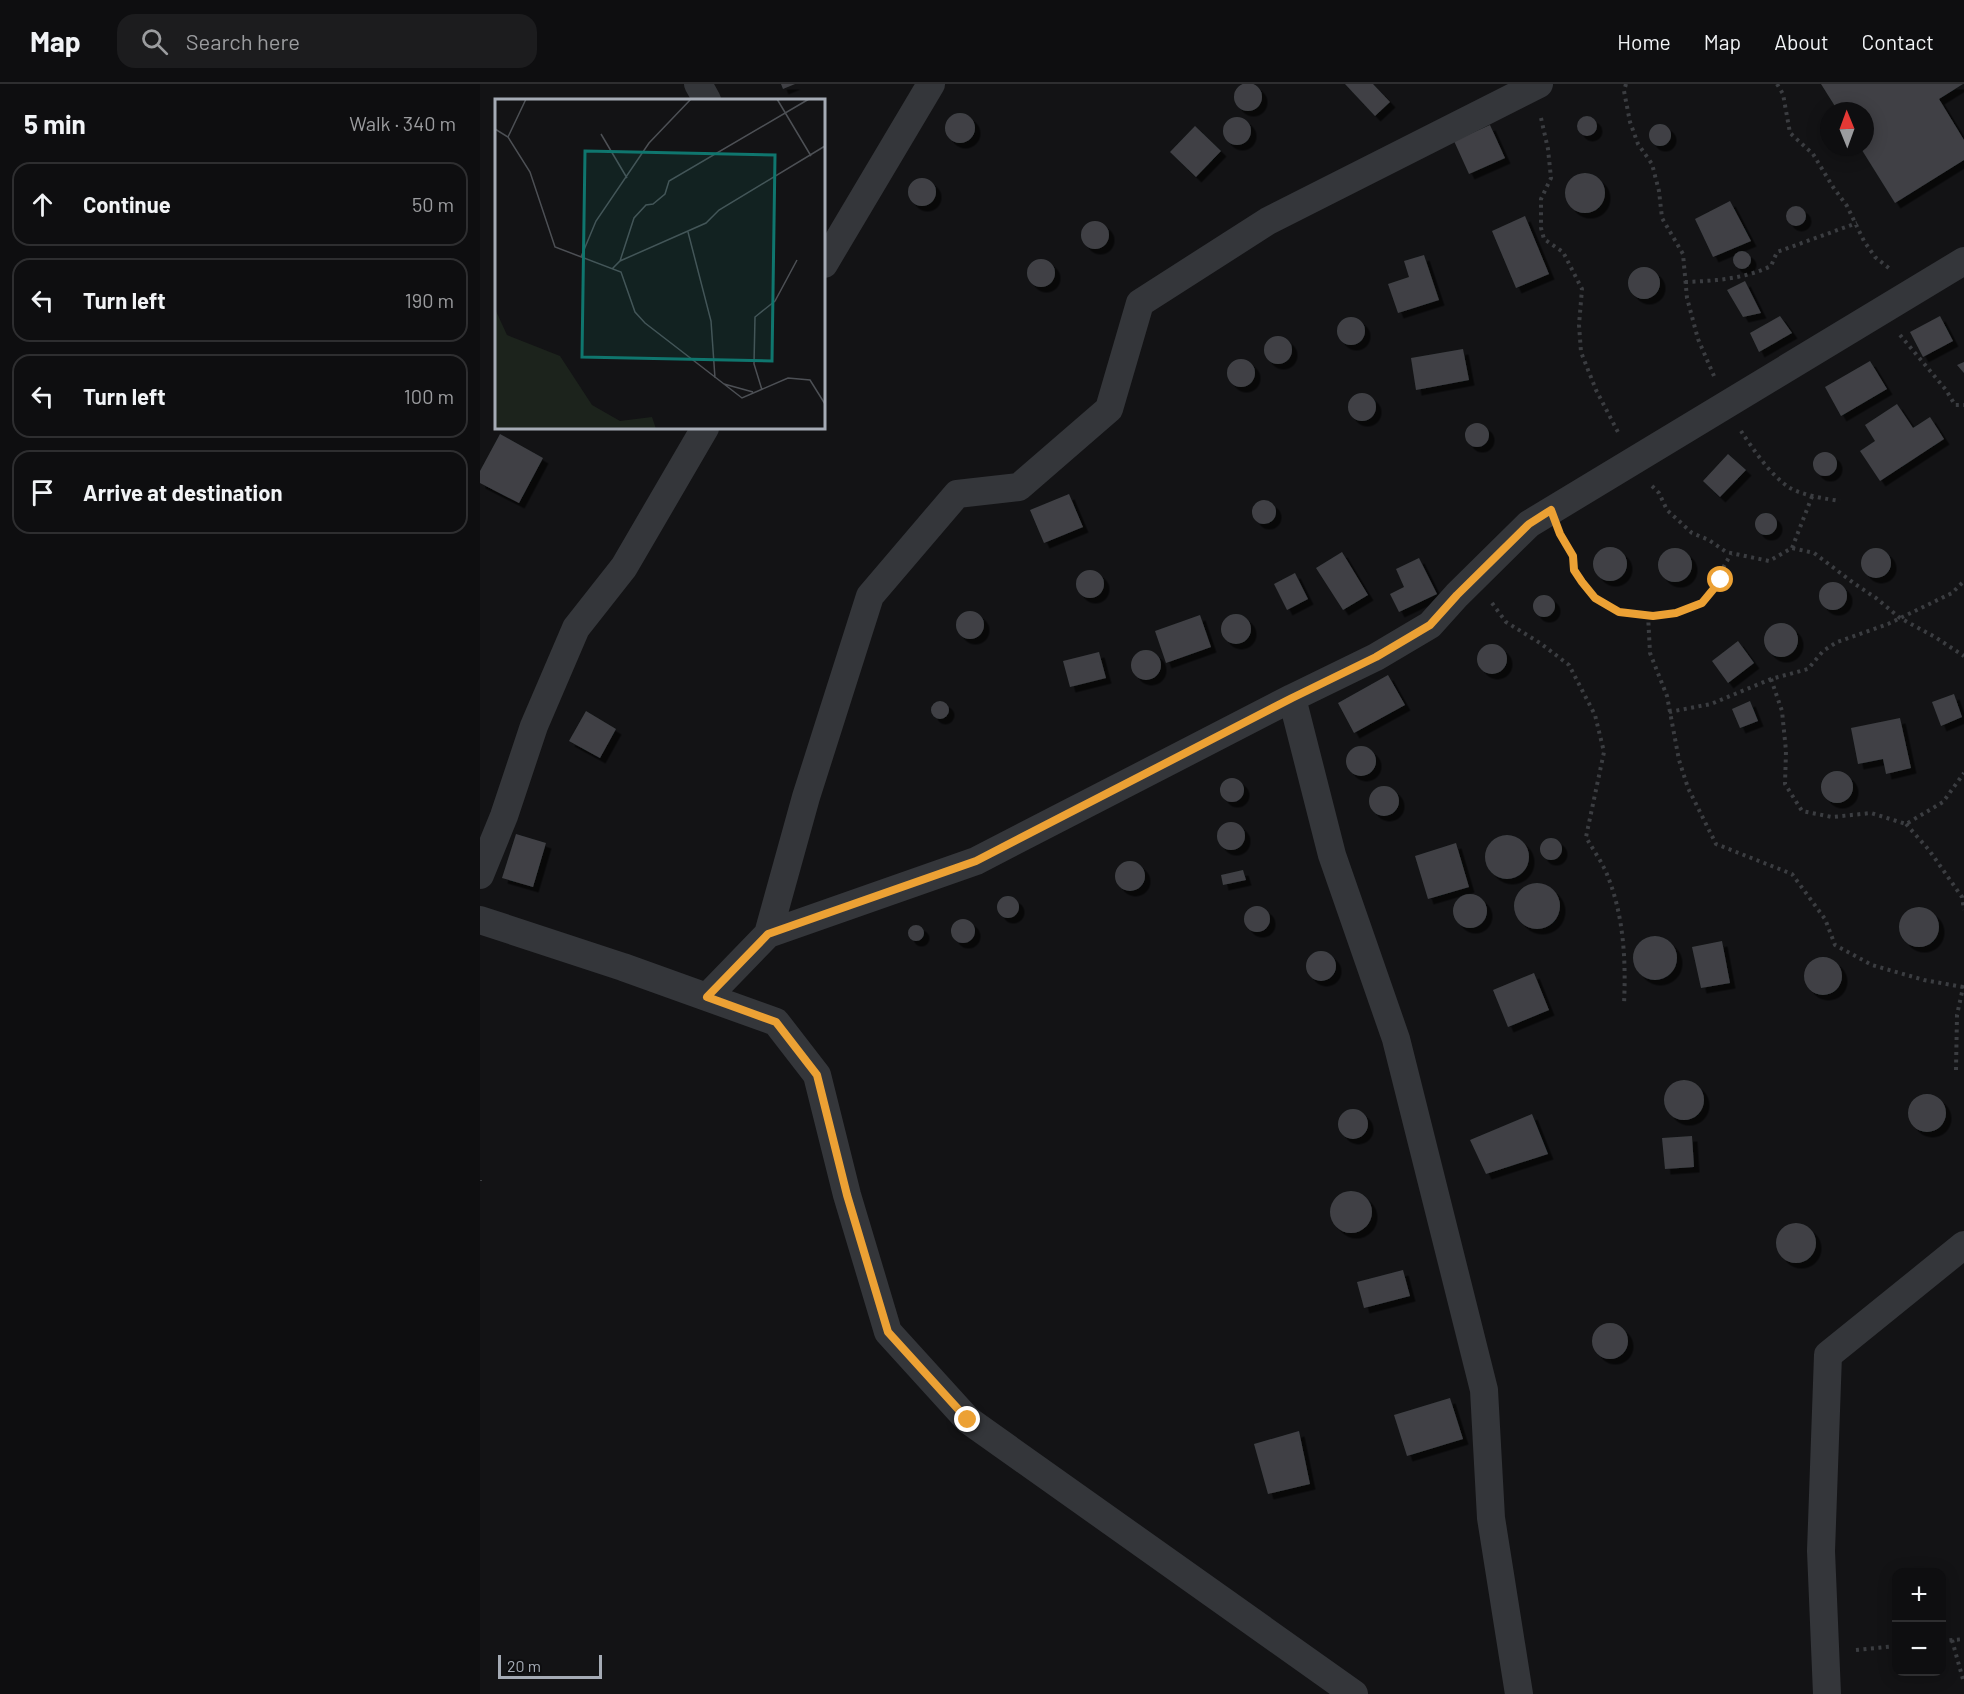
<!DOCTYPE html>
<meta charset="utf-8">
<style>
:root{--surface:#0e0e10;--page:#1c1c1e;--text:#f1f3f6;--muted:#9b9c9f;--line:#2e2e30}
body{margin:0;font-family:Barlow,sans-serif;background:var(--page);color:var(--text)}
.controls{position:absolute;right:18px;bottom:18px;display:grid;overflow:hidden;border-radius:12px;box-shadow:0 3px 15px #0003}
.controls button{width:54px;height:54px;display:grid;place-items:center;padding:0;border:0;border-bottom:2px solid var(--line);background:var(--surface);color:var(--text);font:30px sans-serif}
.compass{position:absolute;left:1340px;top:18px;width:54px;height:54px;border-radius:50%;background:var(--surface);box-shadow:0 3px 15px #0003;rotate:359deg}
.scale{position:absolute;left:18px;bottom:15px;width:104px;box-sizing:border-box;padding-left:6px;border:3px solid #a5abb5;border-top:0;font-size:16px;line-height:21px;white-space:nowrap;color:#a5abb5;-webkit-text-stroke:4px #0e0e10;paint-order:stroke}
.stop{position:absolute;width:18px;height:18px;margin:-14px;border:4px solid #eca134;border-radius:50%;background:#fff}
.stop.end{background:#eca134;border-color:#fff;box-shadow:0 2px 6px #0008}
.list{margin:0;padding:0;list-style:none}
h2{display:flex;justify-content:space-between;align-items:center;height:78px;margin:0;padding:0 24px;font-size:26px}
h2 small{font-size:20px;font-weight:400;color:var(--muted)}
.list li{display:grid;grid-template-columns:39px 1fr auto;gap:18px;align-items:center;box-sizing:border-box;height:84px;margin:0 12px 12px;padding:0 12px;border:2px solid var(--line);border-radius:18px}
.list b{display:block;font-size:22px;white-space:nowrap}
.list em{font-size:20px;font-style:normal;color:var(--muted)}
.icon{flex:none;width:33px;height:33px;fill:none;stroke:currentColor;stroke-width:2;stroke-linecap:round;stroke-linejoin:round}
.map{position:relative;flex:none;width:1484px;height:1610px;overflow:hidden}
header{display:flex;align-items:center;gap:36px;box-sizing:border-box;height:84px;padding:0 30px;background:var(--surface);border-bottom:2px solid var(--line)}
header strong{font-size:28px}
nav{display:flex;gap:33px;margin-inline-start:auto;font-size:21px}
.search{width:420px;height:54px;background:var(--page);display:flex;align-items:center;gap:15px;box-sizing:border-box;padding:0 21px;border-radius:18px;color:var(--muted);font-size:22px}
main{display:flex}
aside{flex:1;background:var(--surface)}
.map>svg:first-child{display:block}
.building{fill:#3f4145;filter:url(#shadow)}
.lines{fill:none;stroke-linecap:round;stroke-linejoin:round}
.path{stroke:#3b3d41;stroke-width:4;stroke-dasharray:3 4.5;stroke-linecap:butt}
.street{stroke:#34363a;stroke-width:28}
.route{stroke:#eca134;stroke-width:8}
.inset-road{fill:none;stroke:#4d5055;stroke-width:1.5}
.view{fill:#0f766e;fill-opacity:0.15;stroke:#0f766e;stroke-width:3}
.inset-edge{fill:none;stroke:#a5abb5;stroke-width:3}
</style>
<header>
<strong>Map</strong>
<div class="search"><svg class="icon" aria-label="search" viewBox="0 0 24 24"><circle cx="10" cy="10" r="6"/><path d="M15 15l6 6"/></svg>Search here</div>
<nav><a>Home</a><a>Map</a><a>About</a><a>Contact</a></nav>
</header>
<main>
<aside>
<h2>5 min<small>Walk · 340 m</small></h2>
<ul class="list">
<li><svg class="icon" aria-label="ahead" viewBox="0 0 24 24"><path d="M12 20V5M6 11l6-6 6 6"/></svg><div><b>Continue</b></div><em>50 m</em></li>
<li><svg class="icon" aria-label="left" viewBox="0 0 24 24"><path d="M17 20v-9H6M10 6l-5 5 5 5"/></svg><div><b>Turn left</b></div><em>190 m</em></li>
<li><svg class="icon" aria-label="left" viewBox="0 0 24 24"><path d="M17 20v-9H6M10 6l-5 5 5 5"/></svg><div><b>Turn left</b></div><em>100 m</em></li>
<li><svg class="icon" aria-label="arrive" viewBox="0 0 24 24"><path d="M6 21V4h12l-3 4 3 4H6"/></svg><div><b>Arrive at destination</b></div></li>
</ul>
</aside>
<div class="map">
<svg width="1484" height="1610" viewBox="0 0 1484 1610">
<defs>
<filter id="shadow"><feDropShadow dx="5.5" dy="5.5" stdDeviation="0" flood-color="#0009"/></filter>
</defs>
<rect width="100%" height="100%" fill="#131315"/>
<path class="building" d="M754 13a14 14 0 1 1 28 0a14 14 0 1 1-28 0Z
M301 0H315L303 5Z
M865 0H893L910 18 895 32Z
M1341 0H1483L1459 15 1484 56V76L1415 119 1380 63H1385V27H1358Z
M465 44a15 15 0 1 1 30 0a15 15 0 1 1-30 0Z
M1097 42a10 10 0 1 1 20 0a10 10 0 1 1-20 0Z
M743 47a14 14 0 1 1 28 0a14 14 0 1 1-28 0Z
M1169 51a11 11 0 1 1 22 0a11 11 0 1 1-22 0Z
M1010 41 1025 74 989 90 974 57Z
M715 42 741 67 716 93 690 68Z
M1085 109a20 20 0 1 1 40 0a20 20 0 1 1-40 0Z
M428 108a14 14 0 1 1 28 0a14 14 0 1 1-28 0Z
M1250 117 1271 157 1233 173 1215 135Z
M1306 132a10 10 0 1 1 20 0a10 10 0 1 1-20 0Z
M1045 132 1069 190 1036 204 1012 147Z
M601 151a14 14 0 1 1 28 0a14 14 0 1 1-28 0Z
M1253 176a9 9 0 1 1 18 0a9 9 0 1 1-18 0Z
M944 171 959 216 918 229 908 200 929 193 924 177Z
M547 189a14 14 0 1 1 28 0a14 14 0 1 1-28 0Z
M1148 199a16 16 0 1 1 32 0a16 16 0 1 1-32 0Z
M1265 197 1281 229 1263 233 1247 206Z
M1300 232 1312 249 1279 268 1270 249Z
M1460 232 1473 257 1443 273 1430 248Z
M857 247a14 14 0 1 1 28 0a14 14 0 1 1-28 0Z
M784 266a14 14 0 1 1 28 0a14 14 0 1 1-28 0Z
M983 265 989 296 936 306 931 274Z
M747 289a14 14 0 1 1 28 0a14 14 0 1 1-28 0Z
M1390 277 1407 305 1361 332 1345 303Z
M1484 278V289L1477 281Z
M868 323a14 14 0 1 1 28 0a14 14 0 1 1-28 0Z
M1417 320 1433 344 1450 333 1464 355 1400 397 1380 367 1395 357 1385 341Z
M985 351a12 12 0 1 1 24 0a12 12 0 1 1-24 0Z
M20 350 63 374 39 419 0 399V387Z
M1333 380a12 12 0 1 1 24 0a12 12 0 1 1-24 0Z
M1248 370 1266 386 1240 413 1223 397Z
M589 410 603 443 564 459 550 426Z
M772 428a12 12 0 1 1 24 0a12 12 0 1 1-24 0Z
M1275 440a11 11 0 1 1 22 0a11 11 0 1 1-22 0Z
M1113 480a17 17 0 1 1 34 0a17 17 0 1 1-34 0Z
M1178 481a17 17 0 1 1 34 0a17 17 0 1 1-34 0Z
M1381 479a15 15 0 1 1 30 0a15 15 0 1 1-30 0Z
M862 468 888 511 863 526 836 484Z
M939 474 957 510 919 528 910 510 924 503 916 485Z
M596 500a14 14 0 1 1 28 0a14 14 0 1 1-28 0Z
M815 489 828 515 807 526 794 500Z
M1339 512a14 14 0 1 1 28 0a14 14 0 1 1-28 0Z
M1053 522a11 11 0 1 1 22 0a11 11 0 1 1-22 0Z
M476 541a14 14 0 1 1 28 0a14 14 0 1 1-28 0Z
M741 545a15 15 0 1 1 30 0a15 15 0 1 1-30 0Z
M720 531 731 563 686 579 675 547Z
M1284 556a17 17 0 1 1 34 0a17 17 0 1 1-34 0Z
M1258 557 1274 579 1248 599 1232 577Z
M997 575a15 15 0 1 1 30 0a15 15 0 1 1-30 0Z
M651 581a15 15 0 1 1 30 0a15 15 0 1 1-30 0Z
M619 568 626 594 590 603 583 577Z
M908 591 925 621 874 649 858 619Z
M1474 610 1482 633 1461 642 1452 618Z
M451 626a9 9 0 1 1 18 0a9 9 0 1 1-18 0Z
M1270 617 1278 637 1260 644 1252 625Z
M106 627 136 645 120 674 89 657Z
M1420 634 1431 684 1406 690 1403 675 1378 680 1371 644Z
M866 677a15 15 0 1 1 30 0a15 15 0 1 1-30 0Z
M1341 703a16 16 0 1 1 32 0a16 16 0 1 1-32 0Z
M740 706a12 12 0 1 1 24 0a12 12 0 1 1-24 0Z
M889 717a15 15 0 1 1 30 0a15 15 0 1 1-30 0Z
M737 752a14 14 0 1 1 28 0a14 14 0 1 1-28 0Z
M36 750 66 759 53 803 22 794Z
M1005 773a22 22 0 1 1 44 0a22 22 0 1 1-44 0Z
M1060 765a11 11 0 1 1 22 0a11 11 0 1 1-22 0Z
M976 759 989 803 948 815 935 772Z
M635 792a15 15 0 1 1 30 0a15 15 0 1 1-30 0Z
M763 786 766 796 743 801 741 791Z
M1034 822a23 23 0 1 1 46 0a23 23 0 1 1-46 0Z
M973 827a17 17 0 1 1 34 0a17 17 0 1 1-34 0Z
M517 823a11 11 0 1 1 22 0a11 11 0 1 1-22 0Z
M764 835a13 13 0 1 1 26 0a13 13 0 1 1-26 0Z
M1419 843a20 20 0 1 1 40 0a20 20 0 1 1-40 0Z
M471 847a12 12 0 1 1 24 0a12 12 0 1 1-24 0Z
M428 849a8 8 0 1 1 16 0a8 8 0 1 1-16 0Z
M1153 874a22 22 0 1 1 44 0a22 22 0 1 1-44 0Z
M1242 857 1250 899 1221 904 1212 863Z
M826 882a15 15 0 1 1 30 0a15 15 0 1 1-30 0Z
M1324 892a19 19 0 1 1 38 0a19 19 0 1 1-38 0Z
M1054 889 1069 926 1028 943 1013 906Z
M1184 1016a20 20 0 1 1 40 0a20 20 0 1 1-40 0Z
M1428 1029a19 19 0 1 1 38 0a19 19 0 1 1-38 0Z
M858 1040a15 15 0 1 1 30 0a15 15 0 1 1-30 0Z
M1052 1030 1068 1070 1006 1090 990 1056Z
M1212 1052 1214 1083 1185 1085 1182 1054Z
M850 1128a21 21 0 1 1 42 0a21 21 0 1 1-42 0Z
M1296 1159a20 20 0 1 1 40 0a20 20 0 1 1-40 0Z
M923 1186 930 1212 884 1224 877 1198Z
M1112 1257a18 18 0 1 1 36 0a18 18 0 1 1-36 0Z
M970 1314 983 1355 927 1372 914 1331Z
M819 1347 830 1400 788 1410 774 1360Z"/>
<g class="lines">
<path class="path" d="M1146 0 1144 7 1150 38 1158 60 1172 80 1179 107 1182 134 1203 170 1207 214 1218 255 1234 292
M1297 0 1303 10 1310 49 1333 70 1353 103 1367 122 1384 157 1395 173 1410 185
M1061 34 1068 65 1071 94 1061 115V144L1064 155 1083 168 1102 205 1099 241 1101 268 1116 306 1139 350
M1205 198C1234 197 1264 195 1291 182L1297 168 1377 139
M1420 251 1466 306 1475 321H1484
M1261 347C1273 365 1291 392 1310 404 1322 411 1346 415 1360 417
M1172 402 1179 409 1187 426 1212 449 1229 456 1246 468 1289 477 1312 464 1334 469 1375 500 1396 514 1420 534 1455 553 1484 572
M1083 454 1093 472 1094 486 1115 514 1139 528 1173 532 1196 529 1222 519 1241 496 1244 482 1251 470
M1312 464 1333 410
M1012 519 1026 538 1060 559 1089 581 1115 631 1124 668 1106 753C1113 766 1123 779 1128 793 1144 833 1146 878 1144 920
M1168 531 1170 569 1187 612 1199 676 1208 704 1236 760 1312 790 1345 835 1355 861 1392 881 1444 896 1483 903
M1291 595 1302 627 1306 667 1305 700 1322 727 1352 733 1391 729 1426 740 1463 718 1484 689
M1189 628 1231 620 1291 595 1328 585 1343 567 1357 558 1408 540 1472 509 1484 497
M1426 740 1449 766 1482 813 1484 826
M1476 986 1477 931 1484 899
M0 1097V1096
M1472 1556 1484 1599
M1462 1557 1484 1555
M1376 1566 1416 1562"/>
<path class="street" d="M218 0 227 16
M344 180 451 0
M812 614 852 771 916 955 1004 1306 1011 1434 1039 1610
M0 791 24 732 54 642 96 544 144 483 225 344
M0 836 143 883 296 938 337 991 367 1111 408 1248 488 1336 874 1610
M288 850 326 713 390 512 477 410 539 403 629 325 660 219 788 137 1059 0
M227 913 288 850 496 777 812 614 896 573 950 541 977 511 1049 440 1484 177
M1347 1610 1341 1467 1348 1271 1484 1161"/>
</g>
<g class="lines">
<path class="route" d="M488 1336 408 1248 367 1111 337 991 296 938 227 913 288 850 496 777 812 614 896 573 950 541 977 511 1049 440 1071 426 1080 450 1093 472 1094 486 1102 498 1115 514 1139 528 1173 532 1196 529 1222 519 1241 496"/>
</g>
<g transform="translate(15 15)">
<rect width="330" height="330" fill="#131315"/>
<path d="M0 210 12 236 65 257 97 306 125 322 157 318 161 330H0Z" fill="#1c231c"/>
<path class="inset-road" d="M282 0 316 57M0 30 13 38 35 73 60 148 126 173 140 213 150 224 229 285M106 35 132 79M13 38 31 0M193 133 216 222 220 279M86 158 101 122 154 44 196 0M125 162 139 119 151 106 158 105 170 95 174 82 314 0M117 170 125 162 211 124 224 111 330 47M267 291 259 265 260 218 280 202 302 161M258 293 229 285 247 299 293 279 315 281 330 305"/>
<path class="view" d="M90 52 280 56 277 262 87 258Z"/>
<rect width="330" height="330" class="inset-edge"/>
</g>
</svg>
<div class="controls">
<button>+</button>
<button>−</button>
</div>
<svg class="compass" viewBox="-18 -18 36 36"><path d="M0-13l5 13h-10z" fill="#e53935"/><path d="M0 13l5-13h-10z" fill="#9b9c9f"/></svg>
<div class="scale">20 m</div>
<div class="stop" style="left:1241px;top:496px"></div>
<div class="stop end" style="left:488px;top:1336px"></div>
</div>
</main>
